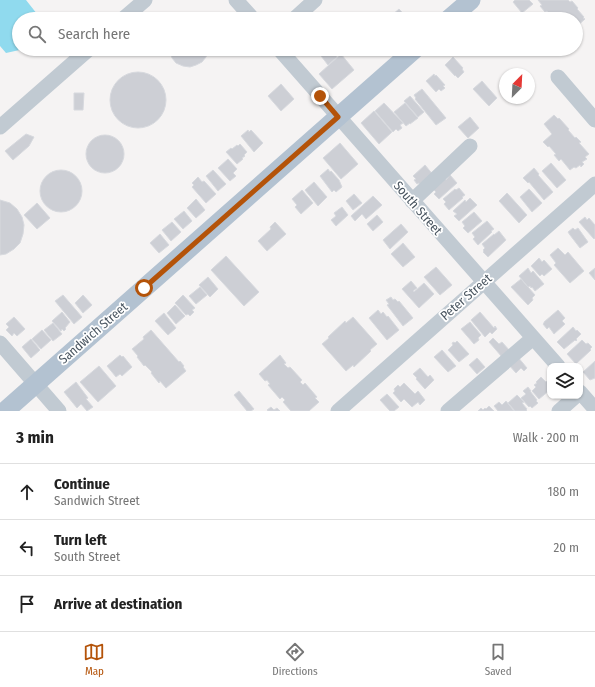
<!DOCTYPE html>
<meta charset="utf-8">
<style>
:root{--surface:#fff;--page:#f6f6f6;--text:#222;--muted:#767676;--line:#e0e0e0;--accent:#b45309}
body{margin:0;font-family:"Fira Sans Condensed",sans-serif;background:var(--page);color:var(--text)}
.controls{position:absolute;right:12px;bottom:12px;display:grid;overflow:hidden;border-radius:8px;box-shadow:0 1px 3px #0004}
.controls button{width:36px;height:36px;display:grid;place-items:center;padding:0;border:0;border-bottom:1px solid var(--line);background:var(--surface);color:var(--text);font:20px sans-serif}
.compass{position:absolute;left:499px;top:68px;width:36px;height:36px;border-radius:50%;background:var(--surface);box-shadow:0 1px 3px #0004;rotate:24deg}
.stop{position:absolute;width:12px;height:12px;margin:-9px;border:3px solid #b45309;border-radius:50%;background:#fff}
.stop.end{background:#b45309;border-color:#fff;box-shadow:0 1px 4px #0008}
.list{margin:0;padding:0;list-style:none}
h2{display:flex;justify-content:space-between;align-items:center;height:52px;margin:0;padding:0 16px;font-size:17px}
h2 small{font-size:13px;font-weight:400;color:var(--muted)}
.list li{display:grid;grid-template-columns:26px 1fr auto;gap:12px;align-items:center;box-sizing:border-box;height:56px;padding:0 16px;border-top:1px solid var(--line)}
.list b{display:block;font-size:15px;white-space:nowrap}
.list p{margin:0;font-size:13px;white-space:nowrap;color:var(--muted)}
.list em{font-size:13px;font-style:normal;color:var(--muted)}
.icon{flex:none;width:22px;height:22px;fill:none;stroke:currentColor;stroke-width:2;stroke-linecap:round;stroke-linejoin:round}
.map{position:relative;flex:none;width:595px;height:411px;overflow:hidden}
.search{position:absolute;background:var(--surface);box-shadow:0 1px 3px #0004;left:12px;right:12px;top:12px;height:44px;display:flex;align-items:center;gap:10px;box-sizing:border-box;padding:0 14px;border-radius:22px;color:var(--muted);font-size:15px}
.sheet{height:220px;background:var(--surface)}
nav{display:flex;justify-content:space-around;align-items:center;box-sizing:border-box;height:56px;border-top:1px solid var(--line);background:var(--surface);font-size:11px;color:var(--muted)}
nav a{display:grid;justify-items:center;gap:2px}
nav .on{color:var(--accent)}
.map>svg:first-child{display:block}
.water{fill:#90daee}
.building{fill:#cdcfd5;stroke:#d7d9de}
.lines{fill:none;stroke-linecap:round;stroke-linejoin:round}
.minor{stroke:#c1cad2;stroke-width:15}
.major{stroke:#b3c2d1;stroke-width:19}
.route{stroke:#b45309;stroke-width:5}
.labels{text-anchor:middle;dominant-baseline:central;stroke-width:3.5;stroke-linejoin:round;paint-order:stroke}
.street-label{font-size:13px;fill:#4a5661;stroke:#fff}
</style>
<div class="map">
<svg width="595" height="411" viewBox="0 0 595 411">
<rect width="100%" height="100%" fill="#f5f3f3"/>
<path class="water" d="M0 0H26L41 19H19V49H24L6 53 0 46Z"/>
<path class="building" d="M515 0H529L533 4 522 13 513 2Z
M538 0H568L570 2 572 1 578 8 577 9 584 17 583 18 585 19 576 27V19H552L553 18 547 11 545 12 540 6 542 5Z
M399 9 408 19H395L392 15Z
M169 49H209L206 57 202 62 196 65 190 67 183 66 176 63 172 58Z
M322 49H330L337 57 328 65 318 52Z
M341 54 354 70 332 89 319 74Z
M453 57 463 68 462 69 464 72 458 78 455 75V76L445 65Z
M110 100a28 28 0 1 1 56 0a28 28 0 1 1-56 0Z
M434 74 435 76 436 75 445 85 443 86 445 88 441 91 439 89 436 92 426 81Z
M482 81 497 98 489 106 473 89Z
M281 84 294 99 281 111 268 96Z
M422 89 446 118 436 125 415 99 416 98 414 95Z
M74 93H84L83 110H74Z
M410 96 424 112 418 117 404 101Z
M384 103 403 123 400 125 402 128 398 131 396 129 393 132 375 111Z
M405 103 418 118 410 124V123L406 126 394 112Z
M374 111 392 132 379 144 361 123Z
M554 115 558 119 559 118 569 129 568 130 575 138 576 137 581 142 579 143 589 154 585 157 587 159 582 162 584 164 581 167 580 165 576 168 574 167 570 170 561 159 559 161 554 155 556 154 549 146 548 147 543 142 552 134 544 124Z
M470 117 479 128 468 138 458 127Z
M248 130 249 132 251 130 263 143 254 152 241 136Z
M26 134 34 137 29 146 13 160 5 151Z
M86 154a19 19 0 1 1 38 0a19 19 0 1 1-38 0Z
M340 143 358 164 341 179 323 158Z
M240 144 247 152 244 155 245 156 242 158 243 159 237 164 226 152 231 148 232 149 237 145 238 146Z
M228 159 237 169 233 173 236 176 230 181 218 168Z
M551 163 566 180 557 188 542 171Z
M425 165 434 176 422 186 419 183 417 184 414 180 416 179 413 176Z
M534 168 539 174 538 175 553 192 544 200 529 182 528 183 523 178Z
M328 169 330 172 331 171 339 180 342 187 336 192 334 190 332 192 320 176Z
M40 191a21 21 0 1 1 42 0a21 21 0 1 1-42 0Z
M213 170 226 184 218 191 206 176Z
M450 175 457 183 439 199 434 194 436 192 433 189 444 178 446 180Z
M198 177 202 182 204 181 216 194 206 203 192 187 194 185 192 183Z
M314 182 327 197 318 206 305 190Z
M459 188 465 195 462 197 463 198 449 210 444 204 446 202 443 199 455 189 456 190Z
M529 189 542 203 532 212 520 197Z
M302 190 313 203 301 214 295 207 297 205 292 199Z
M507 193 527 215 519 223 499 201Z
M354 194 362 203 353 210 346 201Z
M373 196 382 205 366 219 362 214 355 221 351 216Z
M470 198 477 205 459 221 454 216 457 214 453 211 465 200 466 202Z
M196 199 205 210 196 218 187 208Z
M0 200 10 203 17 209 22 217 24 225 23 234 20 243 14 249 6 254 0 255Z
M37 203 50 218 37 229 24 215Z
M342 207 348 215 336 226 331 220 336 216 334 213Z
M184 211 192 221 183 229 174 219Z
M474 212 482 221 468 233 463 228 465 226 462 222Z
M377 215 383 222 373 231 367 224Z
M585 217 587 220 589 218 595 225V238L594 239 579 222Z
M487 221 494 229 491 231 492 232 478 245 473 239 475 237 472 233Z
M172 222 181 232 171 241 162 230Z
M275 222 286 234 267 251 258 241 271 229 270 227Z
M401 224 408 232 390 249 383 240Z
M573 228 575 230 578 228 588 242 580 248 570 235 568 232Z
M499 231 506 240 488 257 483 252 484 251 483 250 485 248 482 244 494 234V235Z
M160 234 169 245 159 253 150 243Z
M403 243 415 257 403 267 391 254Z
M558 248 565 255 568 252 584 271 570 283 554 265 556 263 550 255Z
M226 256 259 292 244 306 211 270Z
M539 258 542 262 544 260 552 269 544 276 542 274 540 276 531 266Z
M436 267 452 285 440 295 424 277Z
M528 268 531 273 533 271 544 284 535 291 532 287 531 288 530 286 528 287 519 276Z
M595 268V280L589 273Z
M208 277 218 289 210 297 199 285Z
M521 279 535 295 532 298 533 300 528 305 511 287Z
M411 281 417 288 413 291 414 292 424 283 434 294 419 308 402 289Z
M200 287 207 295 196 304 189 296Z
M63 295 82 317 74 324 55 301Z
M83 295 92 305 83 313 75 303Z
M183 295 195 308 192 310 194 312 190 316 188 314 186 315 175 303Z
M391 297 393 300 395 299 398 302 399 301 413 318 403 326 387 305 389 304 386 300Z
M175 305 185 316 176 324 167 313Z
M378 310 381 314 383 312 387 317 388 316 399 330 387 340 369 318Z
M558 310 565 318 562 321 565 324 554 334 549 327 547 329 543 324 544 323V322Z
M62 312 70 322 65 328 66 329 64 331 62 329 61 331 52 321Z
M480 312 494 328 495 326 497 329 492 334 490 332 485 337 471 320Z
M164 313 176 328 168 335 155 321Z
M14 317 25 329 17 336 14 333 12 336 6 330 9 327 6 324Z
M353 317 377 344 370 350 371 351 354 367 353 365 346 371 322 344 329 338 328 337 345 321 346 323Z
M470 322 481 335 478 338 479 340 474 344 461 329Z
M53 323 62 334 53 341 44 330Z
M573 327 576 331 577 330 581 334 576 339 577 340 576 341 575 340 564 349 557 342Z
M42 330 51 340 41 349 32 339Z
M151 330 179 362 180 361 184 366 183 367 186 371 166 388 160 381 159 383 151 373 152 372 145 365 144 366 137 357 138 356 132 349 144 339 143 337Z
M493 338 499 344 502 342 510 351 502 357 489 342Z
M31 339 40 350 31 358 22 347Z
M582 340 586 344 588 343 592 347 590 349 591 350 576 364 567 354Z
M457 341 469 354 459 362 448 350 453 345 452 343 454 342 455 343Z
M442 350 456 366 448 372 434 357Z
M120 355 122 357 123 356 132 367 122 376 120 374 116 377 107 366Z
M280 355 286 363 284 364 288 368 290 367 302 380 300 382 303 385 305 383 317 397 315 398 319 402 309 411H291L283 402 285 400 282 397 280 399 268 385 270 384 267 380 265 381 259 374Z
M517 356 527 368 524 371 521 368 516 373 508 364Z
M477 358 485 367 477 374 469 365Z
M595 361V378L590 380 583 372Z
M99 366 116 386 98 402 80 382Z
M420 368 428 377 430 375 434 380 425 389 416 379 417 378 413 374Z
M541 377 546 382 547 381 550 385V390L539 399 532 391 536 387 534 385 537 383 536 382Z
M76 382 88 398 86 399 93 407 87 411 81 404 77 408 64 392Z
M404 383 415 394 418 391 425 400 420 405 418 402 412 407 404 399 401 402 393 393 395 391 394 389 398 385 400 387Z
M528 387 531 391H530L537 400 536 401 538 403 532 408 530 406 529 407 521 398 526 394 523 391Z
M239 391 254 409 251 411H247L234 395Z
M387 394 399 407 394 411H390L380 400Z
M517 395 524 402 522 403 527 409 526 410 527 411H515L508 403Z
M506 401 514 411H498L494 406 499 402 502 405Z
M489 406 494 411H478L481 408 483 410 485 408 486 409Z
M271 407 274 410 277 408 280 411H268L267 410Z"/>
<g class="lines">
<path class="minor" d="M236 0 253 19
M123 19 145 0
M294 19 315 0
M279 49 558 366
M558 77 595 120
M0 127 89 49
M412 201 470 146
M0 343 59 411
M580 392 595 409
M338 411 595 184
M448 411 533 338
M559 411 576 396"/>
<path class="major" d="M449 19 471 0
M5 411 415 49"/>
</g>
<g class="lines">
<path class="route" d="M144 288 338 117 320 96"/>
</g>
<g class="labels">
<g class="street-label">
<text transform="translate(418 208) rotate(49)">South Street</text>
<text transform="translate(466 297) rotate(-41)">Peter Street</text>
<text transform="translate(93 333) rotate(-41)">Sandwich Street</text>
</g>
</g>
</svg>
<div class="controls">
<button><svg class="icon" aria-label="layers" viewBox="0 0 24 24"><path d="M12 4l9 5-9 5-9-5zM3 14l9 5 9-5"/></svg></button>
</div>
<svg class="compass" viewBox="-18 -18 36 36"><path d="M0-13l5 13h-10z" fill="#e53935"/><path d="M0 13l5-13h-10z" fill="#767676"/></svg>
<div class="stop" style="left:144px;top:288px"></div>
<div class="stop end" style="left:320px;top:96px"></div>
<div class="search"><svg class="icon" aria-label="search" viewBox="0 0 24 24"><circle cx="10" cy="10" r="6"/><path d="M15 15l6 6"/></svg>Search here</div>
</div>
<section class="sheet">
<h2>3 min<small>Walk · 200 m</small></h2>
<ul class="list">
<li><svg class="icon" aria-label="ahead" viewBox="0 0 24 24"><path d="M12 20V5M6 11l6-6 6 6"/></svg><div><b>Continue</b><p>Sandwich Street</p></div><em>180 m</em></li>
<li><svg class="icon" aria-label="left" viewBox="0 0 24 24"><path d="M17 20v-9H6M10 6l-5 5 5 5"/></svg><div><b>Turn left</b><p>South Street</p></div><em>20 m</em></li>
<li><svg class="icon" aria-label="arrive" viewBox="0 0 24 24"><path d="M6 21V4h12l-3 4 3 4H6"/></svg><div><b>Arrive at destination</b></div></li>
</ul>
</section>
<nav>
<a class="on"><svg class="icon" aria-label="map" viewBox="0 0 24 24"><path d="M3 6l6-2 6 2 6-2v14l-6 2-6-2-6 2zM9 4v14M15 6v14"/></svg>Map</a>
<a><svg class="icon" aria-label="directions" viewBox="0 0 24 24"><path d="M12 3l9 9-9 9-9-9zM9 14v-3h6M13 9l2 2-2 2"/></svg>Directions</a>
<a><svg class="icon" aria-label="saved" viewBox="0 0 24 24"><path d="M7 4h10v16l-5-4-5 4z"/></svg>Saved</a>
</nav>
